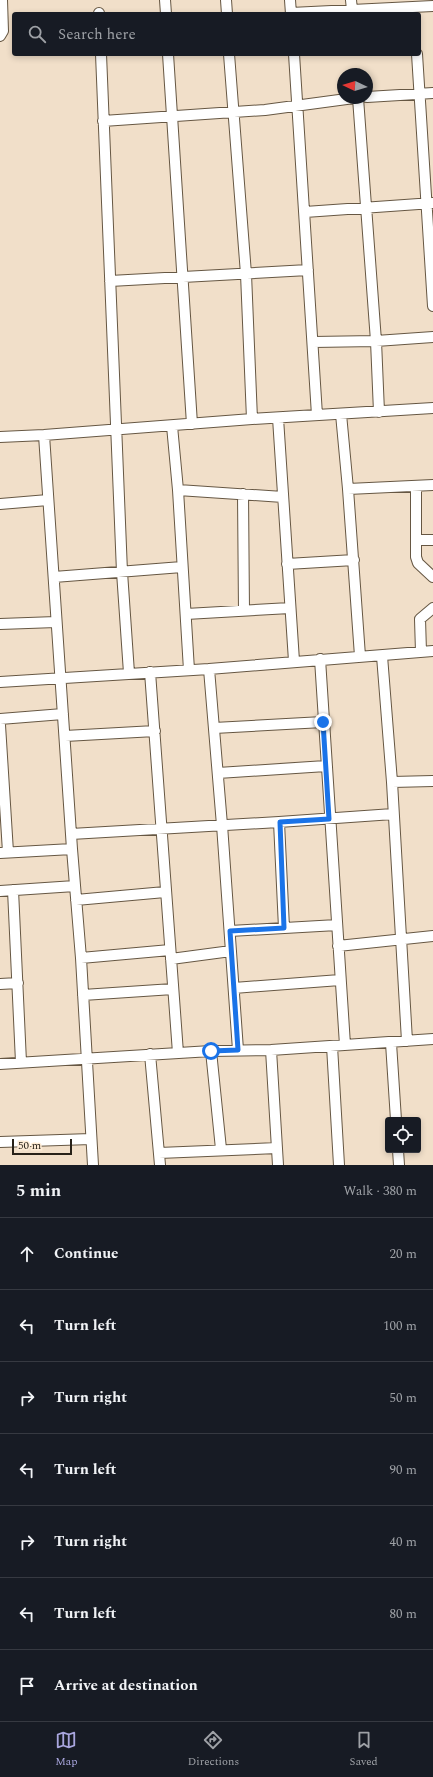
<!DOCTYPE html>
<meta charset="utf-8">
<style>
:root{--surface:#171b24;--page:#20242c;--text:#f1f3f6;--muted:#9ea1a6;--line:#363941;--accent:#a9a6de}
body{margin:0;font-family:Spectral,serif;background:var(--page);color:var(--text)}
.controls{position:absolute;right:12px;bottom:12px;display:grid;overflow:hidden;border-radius:4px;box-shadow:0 2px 6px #0003}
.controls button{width:36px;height:36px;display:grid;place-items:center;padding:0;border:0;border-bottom:1px solid var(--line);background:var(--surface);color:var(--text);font:20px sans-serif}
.compass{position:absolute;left:337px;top:68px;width:36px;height:36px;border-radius:50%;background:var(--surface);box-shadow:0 2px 6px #0003;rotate:274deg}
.scale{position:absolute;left:12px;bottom:10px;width:60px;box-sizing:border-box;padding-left:4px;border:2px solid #272118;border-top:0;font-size:11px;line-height:14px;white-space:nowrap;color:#272118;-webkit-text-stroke:3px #feecd6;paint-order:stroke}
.stop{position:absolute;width:12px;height:12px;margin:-9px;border:3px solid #1a73e8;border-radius:50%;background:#fff}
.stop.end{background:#1a73e8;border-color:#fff;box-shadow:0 1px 4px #0008}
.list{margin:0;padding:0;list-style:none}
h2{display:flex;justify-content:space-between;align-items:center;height:52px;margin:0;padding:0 16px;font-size:17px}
h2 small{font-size:13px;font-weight:400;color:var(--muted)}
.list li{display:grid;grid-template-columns:26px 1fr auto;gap:12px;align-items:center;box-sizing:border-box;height:72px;padding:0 16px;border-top:1px solid var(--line)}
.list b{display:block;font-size:15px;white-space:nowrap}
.list em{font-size:13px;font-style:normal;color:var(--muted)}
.icon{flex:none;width:22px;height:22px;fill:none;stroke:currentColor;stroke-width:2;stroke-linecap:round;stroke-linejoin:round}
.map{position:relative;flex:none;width:433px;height:1165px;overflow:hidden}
.search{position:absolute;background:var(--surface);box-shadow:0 2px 6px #0003;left:12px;right:12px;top:12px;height:44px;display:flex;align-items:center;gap:10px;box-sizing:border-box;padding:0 14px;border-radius:4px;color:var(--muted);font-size:15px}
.sheet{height:556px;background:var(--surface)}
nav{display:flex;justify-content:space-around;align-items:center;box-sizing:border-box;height:56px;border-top:1px solid var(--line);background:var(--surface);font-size:11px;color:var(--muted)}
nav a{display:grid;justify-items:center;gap:2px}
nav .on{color:var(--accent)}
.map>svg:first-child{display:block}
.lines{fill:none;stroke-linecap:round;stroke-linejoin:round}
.minor-casing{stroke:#665743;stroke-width:12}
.minor{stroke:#fff;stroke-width:10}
.route{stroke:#1a73e8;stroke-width:5}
</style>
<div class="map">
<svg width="433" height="1165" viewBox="0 0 433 1165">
<rect width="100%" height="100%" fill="#f1dfc9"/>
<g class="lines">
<defs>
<path id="minor" d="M165 0 166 14
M226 0 227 14
M290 0 291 14
M351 0 352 10
M99 13V14
M291 13 433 6
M0 36 3 31 2 0
M101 54 122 572 129 673
M168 54 192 424
M229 54 246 274 252 419
M294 54 317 415
M417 54 433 306
M367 97 433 93
M358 98 376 341 379 412
M103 121 265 110 354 98
M305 212 433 203
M110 281 308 270
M313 342 376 341 433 337
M341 414 348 489 360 656
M278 418 294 661
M172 426 178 490 189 670
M44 435 72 849 81 958 93 1165
M0 437 44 435 252 419 433 408
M416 486V557L418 563 433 577
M348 489 433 485
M178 490 283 497
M243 494 244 611
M0 504 48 500
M416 540H433
M287 564 354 560
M54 577 182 567
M186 614 290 608
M0 624 56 622
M421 652 420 619 433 608
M382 656 392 782 407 1041
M320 659 345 1045
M209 669 222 825 238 1050
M150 672 178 1053
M0 682 209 669 433 651
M0 719 63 714
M0 725 8 852
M214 728 323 722
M65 736 155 731
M218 773 326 766
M392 782 433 781
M279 822 284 928
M71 834 279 822 393 814
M0 853 72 849
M13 890 21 1062
M0 891 75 886
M76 900 165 892
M230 931 337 925
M338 946 433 936
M81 958 170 950
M171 959 231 951
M0 984 18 983
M234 988 340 980
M83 995 173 989
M391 1043 396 1120
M332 1046 339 1165
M271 1050 278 1165
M211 1051 221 1149
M150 1054 160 1165
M0 1064 211 1051 271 1050 433 1039
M0 1142 91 1139
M398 1150 399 1165
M159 1153 277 1148"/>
</defs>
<use href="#minor" class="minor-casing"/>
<use href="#minor" class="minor"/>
</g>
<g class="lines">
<path class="route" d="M211 1051 238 1050 230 931 284 928 280 822 329 819 323 722"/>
</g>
</svg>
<div class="controls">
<button><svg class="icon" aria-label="locate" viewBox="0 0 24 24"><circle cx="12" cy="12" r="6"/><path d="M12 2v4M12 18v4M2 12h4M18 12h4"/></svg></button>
</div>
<svg class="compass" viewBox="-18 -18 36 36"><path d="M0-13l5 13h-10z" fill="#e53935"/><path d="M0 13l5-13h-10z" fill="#9ea1a6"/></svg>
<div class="scale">50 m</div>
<div class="stop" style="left:211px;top:1051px"></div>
<div class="stop end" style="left:323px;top:722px"></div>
<div class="search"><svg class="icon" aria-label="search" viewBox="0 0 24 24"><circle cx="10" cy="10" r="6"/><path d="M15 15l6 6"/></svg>Search here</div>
</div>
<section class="sheet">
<h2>5 min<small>Walk · 380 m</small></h2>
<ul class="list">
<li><svg class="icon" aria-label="ahead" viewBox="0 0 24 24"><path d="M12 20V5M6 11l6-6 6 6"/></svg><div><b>Continue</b></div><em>20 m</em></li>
<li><svg class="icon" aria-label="left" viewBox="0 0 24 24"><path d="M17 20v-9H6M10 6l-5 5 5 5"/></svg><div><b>Turn left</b></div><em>100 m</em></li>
<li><svg class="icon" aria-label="right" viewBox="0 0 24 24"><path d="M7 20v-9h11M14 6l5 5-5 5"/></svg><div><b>Turn right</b></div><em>50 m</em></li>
<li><svg class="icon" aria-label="left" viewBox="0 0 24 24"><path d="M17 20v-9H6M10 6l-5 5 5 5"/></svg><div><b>Turn left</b></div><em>90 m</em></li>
<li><svg class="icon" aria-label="right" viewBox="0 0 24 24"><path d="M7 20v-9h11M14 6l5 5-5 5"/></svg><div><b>Turn right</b></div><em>40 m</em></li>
<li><svg class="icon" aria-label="left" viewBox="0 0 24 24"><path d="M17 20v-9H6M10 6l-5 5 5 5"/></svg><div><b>Turn left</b></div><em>80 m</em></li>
<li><svg class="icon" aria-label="arrive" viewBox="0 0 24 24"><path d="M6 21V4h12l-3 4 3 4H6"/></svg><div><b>Arrive at destination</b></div></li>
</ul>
</section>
<nav>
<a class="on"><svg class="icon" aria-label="map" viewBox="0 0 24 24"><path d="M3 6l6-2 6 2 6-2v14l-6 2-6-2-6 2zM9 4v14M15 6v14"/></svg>Map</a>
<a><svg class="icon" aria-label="directions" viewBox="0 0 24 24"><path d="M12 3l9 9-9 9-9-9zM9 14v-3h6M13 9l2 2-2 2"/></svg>Directions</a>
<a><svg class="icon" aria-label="saved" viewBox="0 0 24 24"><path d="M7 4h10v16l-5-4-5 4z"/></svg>Saved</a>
</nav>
